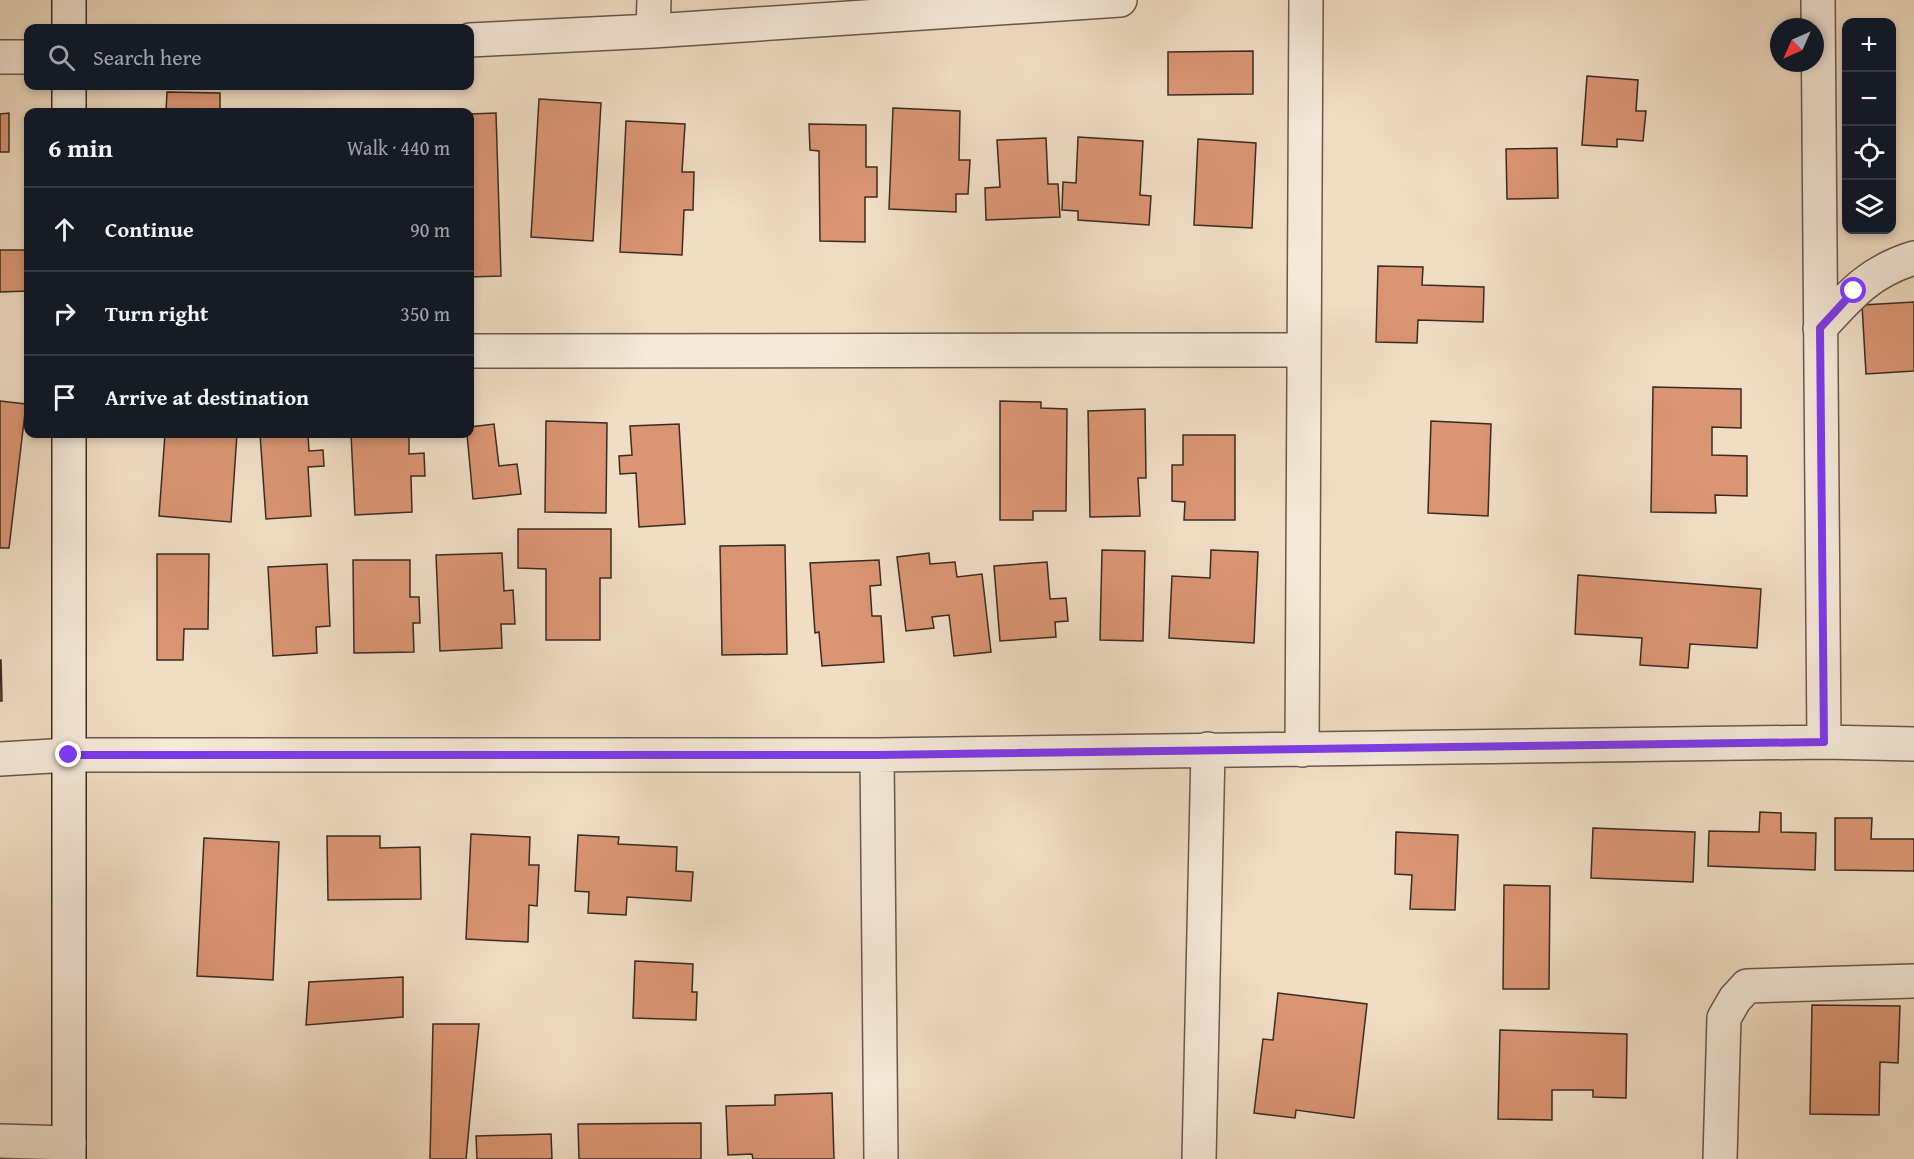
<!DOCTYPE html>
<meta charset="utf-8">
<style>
:root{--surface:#171b24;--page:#242831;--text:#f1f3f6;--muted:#9ea1a6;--line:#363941}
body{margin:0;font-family:"Gentium Book Plus",serif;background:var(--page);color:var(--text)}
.controls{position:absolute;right:18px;top:18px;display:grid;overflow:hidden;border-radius:12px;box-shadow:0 3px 9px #0003}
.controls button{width:54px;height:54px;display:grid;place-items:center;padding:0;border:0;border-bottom:2px solid var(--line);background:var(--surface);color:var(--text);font:30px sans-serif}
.compass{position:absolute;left:1770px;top:18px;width:54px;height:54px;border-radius:50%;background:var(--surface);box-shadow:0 3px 9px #0003;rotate:225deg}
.stop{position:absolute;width:18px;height:18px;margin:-14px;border:4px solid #7c3aed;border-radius:50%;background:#fff}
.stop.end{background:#7c3aed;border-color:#fff;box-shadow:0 2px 6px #0008}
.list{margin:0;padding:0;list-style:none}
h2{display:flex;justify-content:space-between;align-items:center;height:78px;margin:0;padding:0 24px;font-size:26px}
h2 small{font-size:20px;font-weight:400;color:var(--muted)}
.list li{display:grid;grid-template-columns:39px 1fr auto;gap:18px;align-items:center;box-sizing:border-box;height:84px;padding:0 24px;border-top:2px solid var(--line)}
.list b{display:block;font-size:22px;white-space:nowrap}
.list em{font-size:20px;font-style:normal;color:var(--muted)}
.icon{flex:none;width:33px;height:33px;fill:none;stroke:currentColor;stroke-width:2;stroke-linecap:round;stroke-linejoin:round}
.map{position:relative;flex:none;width:1914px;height:1159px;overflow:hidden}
.search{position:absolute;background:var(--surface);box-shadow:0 3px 9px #0003;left:24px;top:24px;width:450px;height:66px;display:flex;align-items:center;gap:15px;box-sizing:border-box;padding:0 21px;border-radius:12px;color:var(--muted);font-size:22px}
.panel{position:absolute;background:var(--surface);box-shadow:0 3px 9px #0003;left:24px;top:108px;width:450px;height:330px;border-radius:12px}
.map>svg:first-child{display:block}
.building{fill:#da9573;stroke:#3a2b23;stroke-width:1.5}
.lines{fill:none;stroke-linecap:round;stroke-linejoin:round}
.street-casing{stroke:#68584b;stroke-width:36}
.secondary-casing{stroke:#3a2b23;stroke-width:36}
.street{stroke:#f5e9d9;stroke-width:33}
.secondary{stroke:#f5e9d9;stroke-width:33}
.route{stroke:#7c3aed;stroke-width:8}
</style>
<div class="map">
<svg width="1914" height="1159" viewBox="0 0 1914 1159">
<rect width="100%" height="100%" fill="#f0ddc4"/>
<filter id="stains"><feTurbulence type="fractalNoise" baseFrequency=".00333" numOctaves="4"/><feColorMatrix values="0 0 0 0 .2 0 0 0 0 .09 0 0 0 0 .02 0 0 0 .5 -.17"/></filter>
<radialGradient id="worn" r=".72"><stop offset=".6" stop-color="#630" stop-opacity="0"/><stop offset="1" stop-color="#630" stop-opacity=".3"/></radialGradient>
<path class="building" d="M1253 51V94L1168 95V52Z
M1587 76 1638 80 1636 111H1646L1643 141 1617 139V147L1582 145Z
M167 92 220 93V112H166Z
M539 99 601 103 593 241 531 237Z
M893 108 960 111 959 160H970L968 194H956V212L889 209Z
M9 113V152H0V114Z
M496 113 501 276 470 277V114Z
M626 121 685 124 682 172H694L693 210H684L682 255 620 252Z
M809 124 866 125V167H877V197H865V242L820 241 819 151 810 150Z
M1078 137 1143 141 1140 195 1151 196 1149 225 1078 220V211L1062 210 1063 182 1076 183Z
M1046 138 1048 184H1058L1060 217 986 220 985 188 1000 187 997 140Z
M1198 139 1256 143 1252 228 1194 225Z
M1557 148 1558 198 1507 199 1506 149Z
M0 250H28V291L0 292Z
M1378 266 1423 267 1422 285 1484 287 1483 322 1418 320 1417 343 1376 342Z
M1914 302V371L1866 374 1862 305Z
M1653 387 1741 389V428L1712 427V455L1747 456V496L1715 495 1716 513 1651 512Z
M0 401 26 404 9 548H0Z
M1000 401 1041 402V408L1067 409 1066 511H1033V520H1000Z
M1145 409 1146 478H1138L1140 516 1090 517 1088 411Z
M546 421 607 423 606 513 545 512Z
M1431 421 1491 424 1488 516 1428 513Z
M494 424 499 466 517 464 521 494 473 499 467 434H470V427Z
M679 424 685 524 639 527 636 473 620 474 619 456 632 455 630 426Z
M165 434H237L231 522 159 516Z
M260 434H308L309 451 323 450 324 466 308 467 311 516 266 519Z
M351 434H409V454L424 453 425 476H411L412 512 355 515Z
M1183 435H1235V520H1184L1185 502 1172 501V465H1183Z
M518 529H611V578H600V640H546V569L518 568Z
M785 545 787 654 722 655 720 546Z
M1102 550 1145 551 1143 641 1100 640Z
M1211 550 1258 552 1254 643 1169 638 1172 576 1210 578Z
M502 553 504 591 513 590 515 624H501L502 648 440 651 436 555Z
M929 553 930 564 955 562 957 577 982 574 991 652 954 656 949 615 932 617 934 628 906 631 897 557Z
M157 554H209L208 629H184L183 660H157Z
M353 560H410V597H419L420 623H413L414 652 354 653Z
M879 560 881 585 870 586 872 616H881L884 662 822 666 819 632 815 633 810 563Z
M1047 562 1050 599 1066 598 1068 621 1055 622 1056 637 1000 641 994 566Z
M327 564 330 626 316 627 317 653 273 656 268 567Z
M1578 575 1761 589 1757 648 1690 644 1688 668 1640 665 1642 638 1575 634Z
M0 660H1L2 701H0Z
M1760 812 1781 813V832L1816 833 1815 870 1708 866 1709 831 1759 832Z
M1835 818H1872L1871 839H1914V871L1835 870Z
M1593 828 1695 832 1693 882 1591 878Z
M1396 832 1458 835 1455 910 1410 909 1412 875 1395 874Z
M471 834 530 837 529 865H539L537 906 529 905 528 942 466 939Z
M578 835 619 837 618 844 677 847 676 871 693 872 691 901 627 897 626 915 588 913 589 892 575 891Z
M327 836H380V848L420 847 421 899 328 900Z
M204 838 279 842 273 980 197 976Z
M1504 885 1550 886 1549 989H1503Z
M635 961 693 964 692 992H697L696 1020 633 1018Z
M403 977V1017L306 1025 309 982Z
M1278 993 1367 1004 1354 1118 1296 1110 1295 1118 1254 1113 1263 1039 1273 1040Z
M1812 1005 1900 1006 1898 1063 1880 1062 1879 1115 1810 1114Z
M433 1024H479L466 1159H430Z
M1500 1030 1627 1034 1626 1098 1593 1097V1090H1552V1120L1498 1119Z
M832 1093 834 1159H753L752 1154 728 1155 726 1106 775 1105V1095Z
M701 1123V1159H579L578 1124Z
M551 1134 552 1159H477L476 1136Z"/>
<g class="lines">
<defs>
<path id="street" d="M1818 0 1824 742
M653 31 654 0
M470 40 653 31 1120 0
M0 57H28
M1820 328C1851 294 1869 272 1914 258
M470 351 1302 350
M1302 750 1306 0
M877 755 881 1159
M0 759 69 755H877L1824 742 1914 744
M0 1141 69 1143
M1199 1159 1208 749
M1720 1159 1724 1018 1735 999 1747 986 1914 981"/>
<path id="secondary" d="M69 28V0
M69 86V112
M69 1159V434"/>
</defs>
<use href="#street" class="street-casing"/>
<use href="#secondary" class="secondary-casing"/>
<use href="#street" class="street"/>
<use href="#secondary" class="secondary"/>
</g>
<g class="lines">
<path class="route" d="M69 755H877L1824 742 1820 328 1854 291"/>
</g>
<rect width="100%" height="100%" filter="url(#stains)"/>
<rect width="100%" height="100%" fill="url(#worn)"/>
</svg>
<div class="controls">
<button>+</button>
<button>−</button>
<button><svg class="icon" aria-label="locate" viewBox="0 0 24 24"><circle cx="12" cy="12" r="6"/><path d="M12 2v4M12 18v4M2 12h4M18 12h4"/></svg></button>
<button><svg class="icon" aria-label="layers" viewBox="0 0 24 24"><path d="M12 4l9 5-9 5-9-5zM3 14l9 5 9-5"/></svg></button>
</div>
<svg class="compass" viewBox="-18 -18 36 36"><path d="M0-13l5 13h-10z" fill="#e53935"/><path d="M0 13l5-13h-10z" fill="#9ea1a6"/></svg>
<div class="stop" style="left:1854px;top:291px"></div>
<div class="stop end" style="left:69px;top:755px"></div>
<div class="search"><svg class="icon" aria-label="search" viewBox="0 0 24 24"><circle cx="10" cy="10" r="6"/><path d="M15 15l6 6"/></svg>Search here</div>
<section class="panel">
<h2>6 min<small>Walk · 440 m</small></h2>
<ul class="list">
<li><svg class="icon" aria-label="ahead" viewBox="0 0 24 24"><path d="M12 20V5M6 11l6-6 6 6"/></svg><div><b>Continue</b></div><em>90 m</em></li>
<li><svg class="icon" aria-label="right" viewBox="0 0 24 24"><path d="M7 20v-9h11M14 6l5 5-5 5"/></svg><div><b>Turn right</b></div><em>350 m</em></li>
<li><svg class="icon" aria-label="arrive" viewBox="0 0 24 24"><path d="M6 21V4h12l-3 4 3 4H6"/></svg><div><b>Arrive at destination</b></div></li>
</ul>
</section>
</div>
